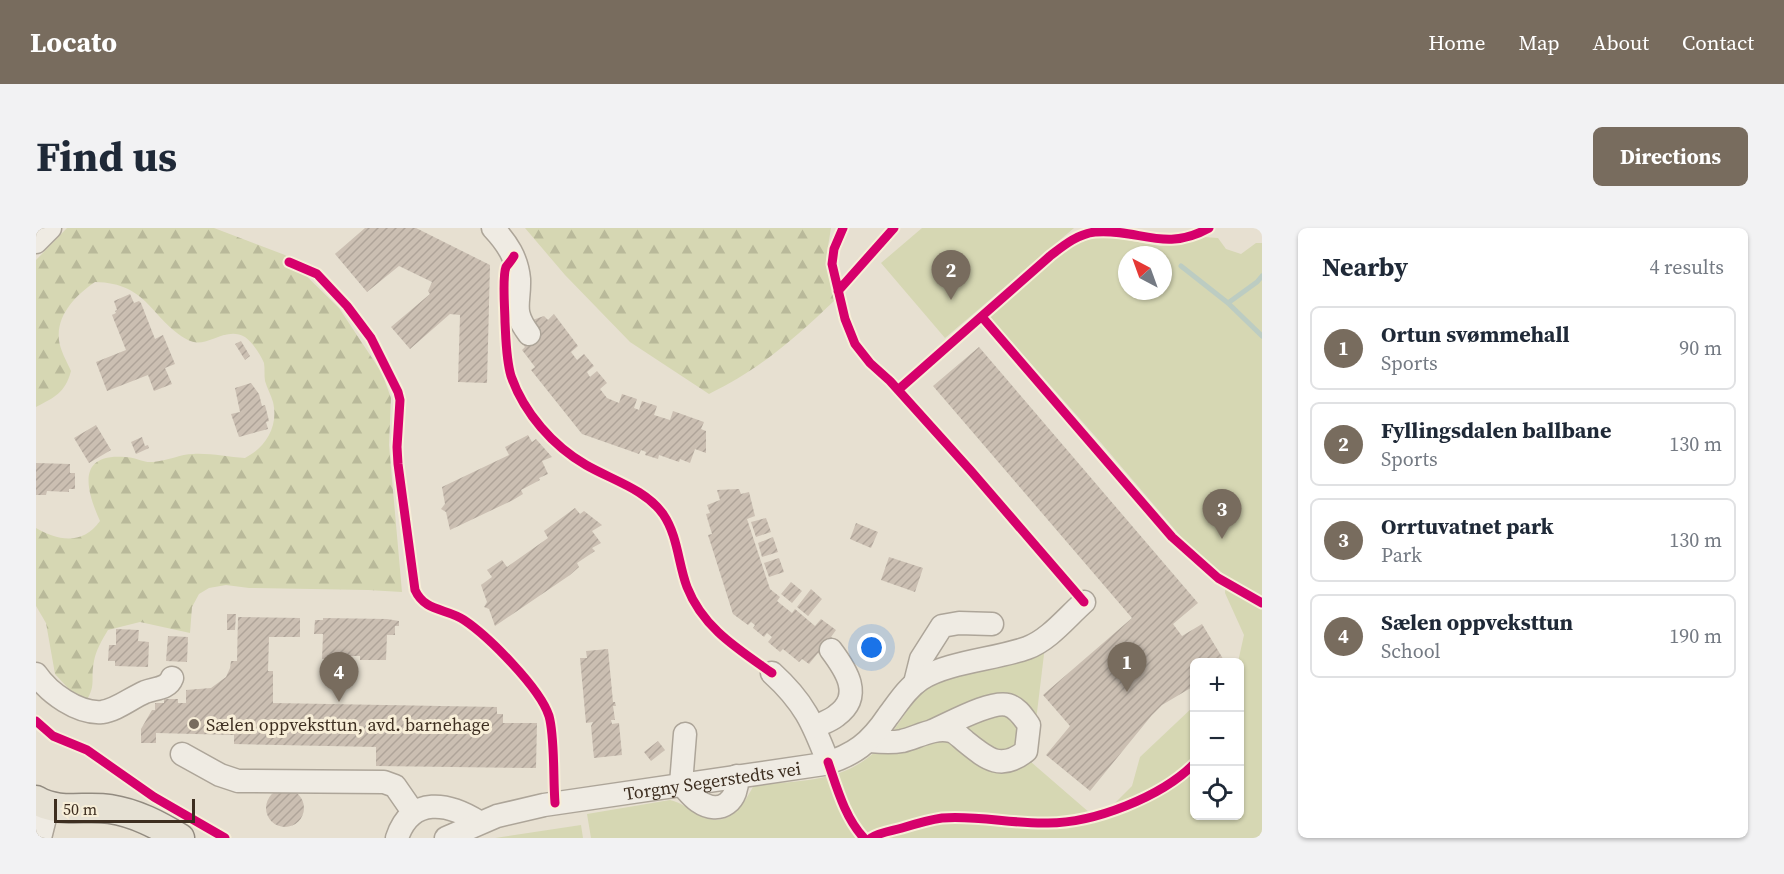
<!DOCTYPE html>
<meta charset="utf-8">
<style>
:root{--surface:#fff;--page:#f2f2f3;--text:#1f2937;--muted:#747a83;--line:#e0e1e3;--accent:#786c5e}
body{margin:0;font-family:"Source Serif 4",serif;background:var(--page);color:var(--text)}
.controls{position:absolute;right:18px;bottom:18px;display:grid;overflow:hidden;border-radius:9px;box-shadow:0 2px 4px #0004}
.controls button{width:54px;height:54px;display:grid;place-items:center;padding:0;border:0;border-bottom:2px solid var(--line);background:var(--surface);color:var(--text);font:30px sans-serif}
.compass{position:absolute;left:1082px;top:18px;width:54px;height:54px;border-radius:50%;background:var(--surface);box-shadow:0 2px 4px #0004;rotate:319deg}
.scale{position:absolute;left:18px;bottom:15px;width:141px;box-sizing:border-box;padding-left:6px;border:3px solid #3d2e20;border-top:0;font-size:16px;line-height:21px;white-space:nowrap;color:#3d2e20;-webkit-text-stroke:4px #f7eed8;paint-order:stroke}
.you{position:absolute;left:836px;top:420px;width:21px;height:21px;margin:-15px;border:4px solid #fff;border-radius:50%;background:#1a73e8;box-shadow:0 0 0 9px #1a73e833}
.badge{display:grid;place-items:center;width:39px;height:39px;border-radius:50%;background:var(--accent);color:#fff;font-size:20px;font-weight:700}
.pin{position:absolute;translate:-50% -50px;filter:drop-shadow(0 2px 3px #0008)}
.pin::after{content:'';position:absolute;top:32px;width:21px;height:18px;background:inherit;clip-path:polygon(0 0,100% 0,50% 100%)}
.list{margin:0;padding:0;list-style:none}
h2{display:flex;justify-content:space-between;align-items:center;height:78px;margin:0;padding:0 24px;font-size:26px}
h2 small{font-size:20px;font-weight:400;color:var(--muted)}
.list li{display:grid;grid-template-columns:39px 1fr auto;gap:18px;align-items:center;box-sizing:border-box;height:84px;margin:0 12px 12px;padding:0 12px;border:2px solid var(--line);border-radius:9px}
.list b{display:block;font-size:22px;white-space:nowrap}
.list p{margin:0;font-size:20px;white-space:nowrap;color:var(--muted)}
.list em{font-size:20px;font-style:normal;color:var(--muted)}
.icon{flex:none;width:33px;height:33px;fill:none;stroke:currentColor;stroke-width:2;stroke-linecap:round;stroke-linejoin:round}
.map{position:relative;flex:none;width:1226px;height:610px;overflow:hidden;border-radius:9px}
header{display:flex;align-items:center;gap:36px;box-sizing:border-box;height:84px;padding:0 30px;background:var(--accent);color:#fff}
header strong{font-size:28px}
nav{display:flex;gap:33px;margin-inline-start:auto;font-size:21px}
.intro{display:flex;align-items:center;justify-content:space-between;box-sizing:border-box;height:144px;padding:0 36px}
h1{margin:0;font-size:42px}
.button{padding:15px 27px;border-radius:9px;background:var(--accent);color:#fff;font-size:21px;font-weight:700}
main{display:flex;gap:36px;padding:0 36px}
aside{flex:1;background:var(--surface);border-radius:9px;box-shadow:0 2px 4px #0004}
.map>svg:first-child{display:block}
.forest{fill:url(#forest-firs)}
.green{fill:#d6d7b3;fill-rule:evenodd}
.lines{fill:none;stroke-linecap:round;stroke-linejoin:round}
.stream{stroke:#bcccc2;stroke-width:5}
.building{fill:url(#building-hatch)}
.minor-casing{stroke:#ada599;stroke-width:25}
.major-casing{stroke:#928b80;stroke-width:31}
.minor{stroke:#efebe3;stroke-width:22}
.major{stroke:#e6e1d4;stroke-width:28}
.cycleway-casing{stroke:#f7eed8;stroke-width:13}
.cycleway{stroke:#d6006c;stroke-width:9}
.poi-dot{fill:#786c5e;stroke:#f7eed8;stroke-width:2}
.labels{text-anchor:middle;dominant-baseline:central;stroke-width:6;stroke-linejoin:round;paint-order:stroke}
.poi-label{font-size:18px;fill:#3d2e20;stroke:#f7eed8;text-anchor:start}
.street-label{font-size:18px;fill:#3d2e20;stroke:#f7eed8}
</style>
<header>
<strong>Locato</strong>
<nav><a>Home</a><a>Map</a><a>About</a><a>Contact</a></nav>
</header>
<div class="intro"><h1>Find us</h1><a class="button">Directions</a></div>
<main>
<div class="map">
<svg width="1226" height="610" viewBox="0 0 1226 610">
<defs>
<pattern id="forest-firs" width="22" height="20" patternUnits="userSpaceOnUse" patternTransform="scale(1.5)"><rect width="22" height="20" fill="#d6d7b3"/><path d="M5 1l3.5 6h-7zM16 11l3.5 6h-7z" fill="#b9b99a"/></pattern>
<pattern id="building-hatch" width="6" height="6" patternUnits="userSpaceOnUse" patternTransform="scale(1.5)"><rect width="6" height="6" fill="#cbbfb2"/><path d="M-1 1l2-2M0 6l6-6M5 7l2-2" fill="none" stroke="#afa499"/></pattern>
</defs>
<rect width="100%" height="100%" fill="#e7e0d1"/>
<path class="forest" d="M31 0H178L249 27 303 80 346 145 355 170 353 217 366 364 332 362 213 360 190 357 173 360 163 366 156 379 154 405 104 394 72 402C66 412 60 422 58 433 54 453 61 456 49 475L41 470 19 446 10 395 0 378V300C22 313 47 317 64 293 50 262 40 225 89 229 99 229 107 235 117 234 131 233 145 226 157 226 174 225 192 229 209 230 229 220 243 199 237 174 235 167 231 160 229 153 228 147 229 141 228 135 225 127 216 114 209 109 189 97 170 122 152 112 114 91 113 55 59 54 40 67 20 87 23 112 24 122 31 134 35 143 29 165 19 169 0 179V32Z
M489 0H795L790 31 798 73C758 111 724 141 673 166L594 114 529 47Z"/>
<path class="green" d="M886 0H1038L909 110 845 35Z
M1167 9 1182 10 1190 21 1205 26 1220 15H1226V610H555L551 586 634 572C646 575 653 581 664 587 692 602 706 579 718 557 772 552 819 555 855 506 868 489 880 465 900 455 913 448 931 446 944 442 966 435 988 426 1009 418L995 534 1062 592 1096 558 1104 529 1158 478V588H1204L1202 434 1208 407 1189 365 1190 348 1158 324 1066 216 954 89 1015 32 1035 17 1058 10H1080L1124 18 1145 17ZM1091 27H1127V63H1091Z
M545 597 547 610H459Z"/>
<g class="lines">
<path class="stream" d="M1145 38 1192 75 1226 108
M1192 75 1221 54 1226 48"/>
</g>
<path class="building" d="M329 0H380L454 37 451 155 422 154 424 87 414 86 374 121 355 99 394 66 392 63 396 54 363 38 331 64 299 26Z
M94 66 98 75 103 73 105 75 119 111 127 107 139 136 129 140 136 156 118 163 112 147 71 163 60 134 90 122 76 87 80 85 79 83 81 82 78 73Z
M518 86 542 118 535 124 541 132 548 126 558 138 551 144 554 149 561 143 571 155 564 161 571 170 583 175 586 166 601 171 598 180 603 182 606 173 621 178 618 187 634 192 637 183 668 194 665 201 670 203V225L659 221 654 235 644 231 643 234 623 227 622 231 609 227 610 224 605 222 603 226 546 206 495 142 499 139 486 122 489 119 484 113 495 104 488 95 508 88 512 92Z
M205 113 214 128 209 132 199 116Z
M943 119 1162 375 1137 396 1146 408 1166 396 1189 434H1158V458L1126 477 1116 487 1054 563 1010 527 1034 498 1007 467 1096 390 897 158Z
M215 155 223 166 226 178 229 177 233 193 230 194 232 201 203 209 195 186 204 184 199 160Z
M60 197 75 222 53 235 38 210Z
M492 207 496 214 500 211 516 229 506 233 512 246 503 250 504 252 485 262 487 266 477 272 414 302 410 284 405 281 409 276 406 259 473 227 469 219Z
M106 209 109 218 112 217 113 220 100 226 95 214Z
M0 235 34 236V245H39V261H33V264L11 263 10 267H0Z
M703 261 705 266 713 264 719 288 711 291 734 361 744 369 741 373 756 385 759 381 779 398 785 391 800 402 795 409 799 412 791 432 782 425 773 436 766 431 763 434 747 421 744 424 732 414 736 409 731 405 728 409 717 400 719 397 715 394 712 397 697 386 672 307 676 306 670 286 674 285 671 277 684 272 681 262Z
M539 280 544 286 548 283 566 297 556 303 565 315 556 320 559 323 541 335 543 339 534 347 459 398 453 381 448 379 451 374 445 357 456 349 451 342 466 332 471 339 512 310 508 303Z
M730 290 735 304 720 309 715 294Z
M820 295 842 304 835 320 814 311Z
M737 309 742 324 726 329 722 315Z
M853 329 887 340 879 364 845 352Z
M743 330 748 344 733 349 728 335Z
M755 354 766 363 756 375 745 366Z
M775 361 786 371 772 388 761 379Z
M191 386H200L199 402H191Z
M202 389 264 390V409H233L232 443H237V475L461 479V486H467V495H501L500 540 340 538V519L198 516V507L120 505V515H105V501L116 482H119V475H128V471H142V475H150V462L175 460 190 449 194 440 195 433H201Z
M287 390 351 391 363 393V398H359V407H351L350 432H324V428H312V432L286 431 287 406H278L279 392H287Z
M80 401 103 402 102 413 113 414 112 439 79 438V433H72L73 417H80Z
M132 408 152 409 151 434 130 433Z
M572 421 577 474H579L580 478H577L579 492H575L576 496 583 495 586 527 558 530 555 498 557 494 550 495 544 430H551L550 423Z
M622 513 629 522 615 533 608 524Z
M230 580a19 19 0 1 1 38 0a19 19 0 1 1-38 0Z"/>
<g class="lines">
<defs>
<g id="minor">
<path d="M457 0C471 15 481 30 483 51 484 76 475 82 493 106"/>
<path d="M0 14 14 0"/>
<path d="M736 445C768 474 777 495 792 534"/>
<path d="M0 446C13 465 42 486 66 484 81 482 95 470 109 464 119 460 132 461 136 450"/>
<path d="M879 455 885 431 906 398 923 395 956 396"/>
<path d="M779 499C786 495 794 493 800 488 828 468 810 442 795 422"/>
<path d="M649 506 645 556C651 562 656 569 662 573 685 589 703 572 701 548"/>
<path d="M834 513C844 514 855 515 866 513 882 509 898 499 915 503 921 505 925 510 930 514 951 531 965 543 990 523L993 497C987 489 982 480 972 477 955 472 913 496 896 503"/>
<path d="M146 526 184 547 202 553 348 554 359 558 377 584"/>
<path d="M4 610 12 578"/>
<path d="M361 610C375 567 413 575 443 594"/>
<path id="s1" d="M410 610 461 588 508 577 788 536C818 527 834 515 852 488 862 475 871 460 885 451 911 434 961 431 991 420 1013 412 1031 389 1048 374"/>
</g>
<path id="major" d="M0 572C23 586 49 577 74 581 100 585 122 597 144 610"/>
</defs>
<use href="#minor" class="minor-casing"/>
<use href="#major" class="major-casing"/>
<use href="#minor" class="minor"/>
<use href="#major" class="major"/>
<defs>
<path id="cycleway" d="M807 0 798 21 796 36 809 91 819 116 834 135 854 153 935 243 1048 374
M478 28C476 32 472 36 470 39 466 49 469 82 469 94 470 112 470 131 475 148 488 185 517 218 550 237 576 252 609 261 627 286 642 308 642 335 651 359 667 400 702 421 736 445
M253 34 281 46 311 78 335 110 362 164 364 172 361 219 362 236 379 362C389 384 410 380 428 392 452 408 504 460 513 488 519 509 517 551 519 575
M802 63 858 0
M946 89 1136 309 1182 350 1226 375
M862 162 1014 28C1027 18 1041 6 1059 4 1103 0 1128 25 1173 0
M0 493 17 508 51 522 118 569 189 610
M792 534C801 560 809 590 828 610
M835 610C844 604 856 603 866 600 879 596 892 592 906 590 941 587 976 596 1012 595 1058 595 1125 569 1158 536"/>
</defs>
<use href="#cycleway" class="cycleway-casing"/>
<use href="#cycleway" class="cycleway"/>
</g>
<circle class="poi-dot" cx="158" cy="496" r="6"/>
<g class="labels">
<g class="poi-label">
<text x="170" y="496">Sælen oppveksttun, avd. barnehage</text>
</g>
<g class="street-label">
<text stroke="none"><textPath href="#s1" startOffset="274">Torgny Segerstedts vei</textPath></text>
</g>
</g>
</svg>
<div class="controls">
<button>+</button>
<button>−</button>
<button><svg class="icon" aria-label="locate" viewBox="0 0 24 24"><circle cx="12" cy="12" r="6"/><path d="M12 2v4M12 18v4M2 12h4M18 12h4"/></svg></button>
</div>
<svg class="compass" viewBox="-18 -18 36 36"><path d="M0-13l5 13h-10z" fill="#e53935"/><path d="M0 13l5-13h-10z" fill="#747a83"/></svg>
<div class="scale">50 m</div>
<div class="you"></div>
<div class="pin badge" style="left:1091px;top:464px">1</div>
<div class="pin badge" style="left:915px;top:72px">2</div>
<div class="pin badge" style="left:1186px;top:311px">3</div>
<div class="pin badge" style="left:303px;top:474px">4</div>
</div>
<aside>
<h2>Nearby<small>4 results</small></h2>
<ul class="list">
<li><span class="badge">1</span><div><b>Ortun svømmehall</b><p>Sports</p></div><em>90 m</em></li>
<li><span class="badge">2</span><div><b>Fyllingsdalen ballbane</b><p>Sports</p></div><em>130 m</em></li>
<li><span class="badge">3</span><div><b>Orrtuvatnet park</b><p>Park</p></div><em>130 m</em></li>
<li><span class="badge">4</span><div><b>Sælen oppveksttun</b><p>School</p></div><em>190 m</em></li>
</ul>
</aside>
</main>
